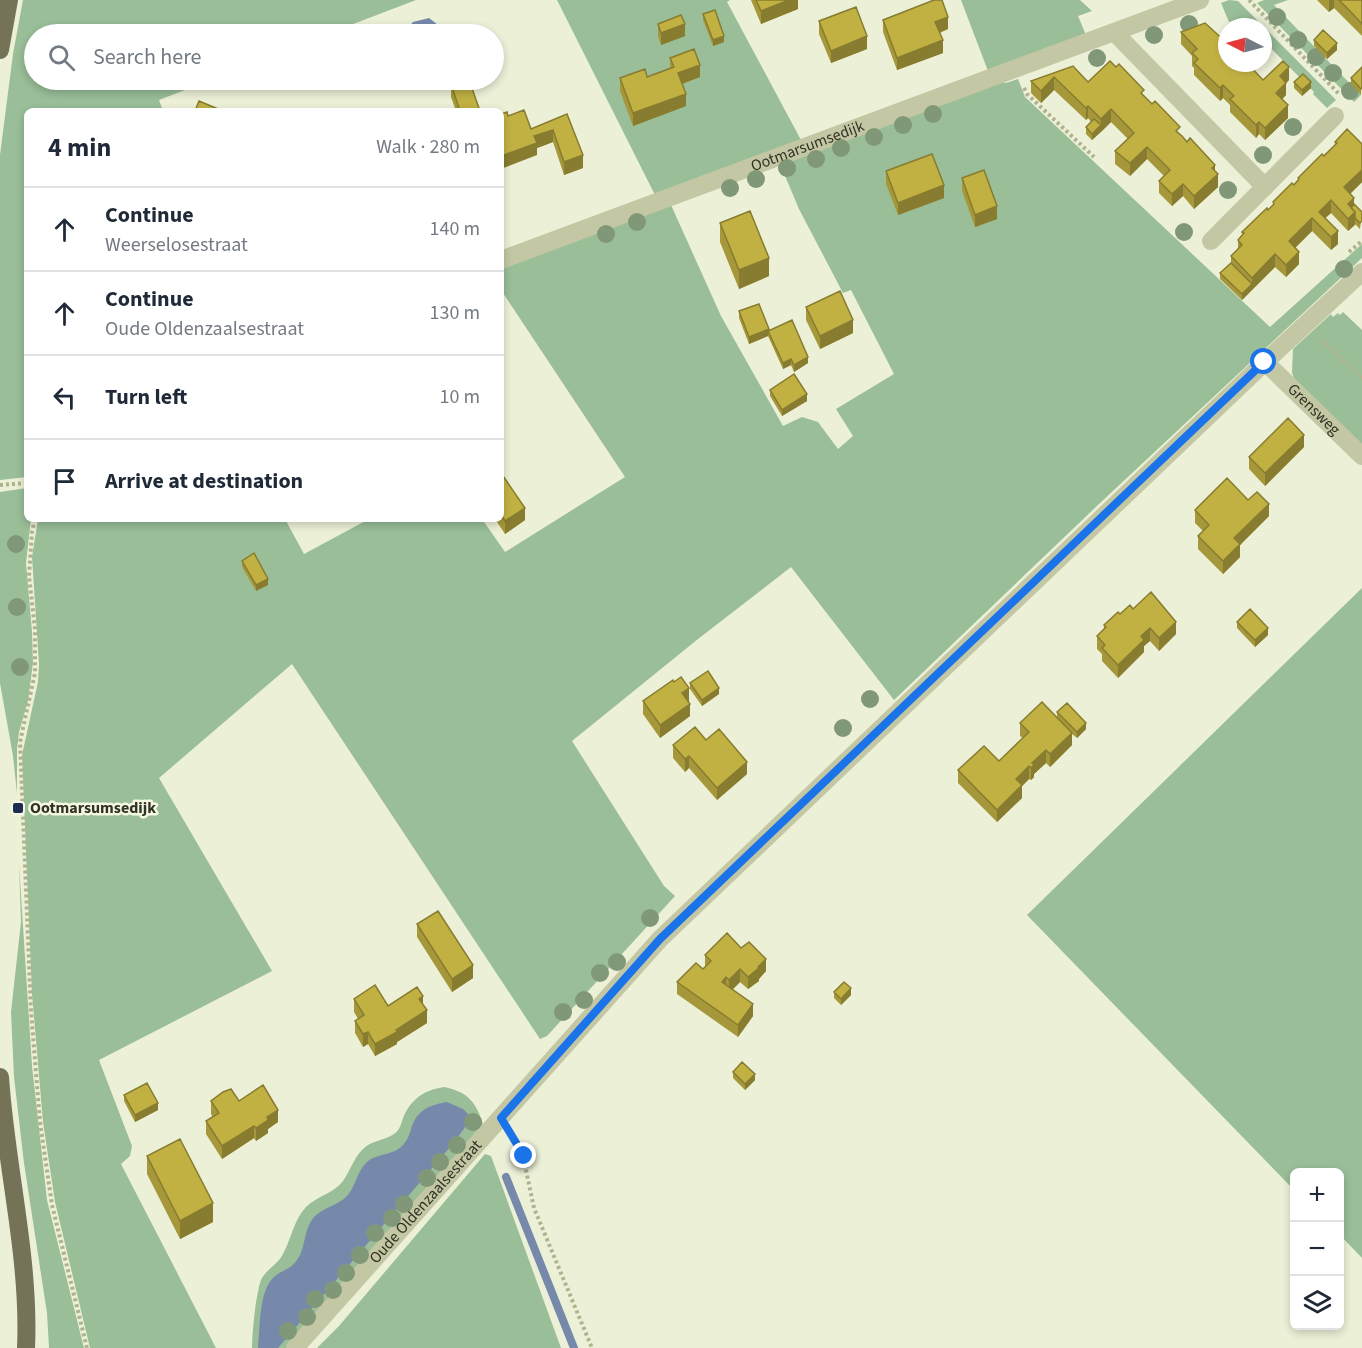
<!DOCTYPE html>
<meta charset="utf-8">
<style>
:root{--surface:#fff;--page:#f6f6f7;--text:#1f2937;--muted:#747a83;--line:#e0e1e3}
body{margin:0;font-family:"Source Sans 3",sans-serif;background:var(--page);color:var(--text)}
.controls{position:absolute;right:18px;bottom:18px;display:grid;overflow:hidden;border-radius:9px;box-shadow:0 3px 9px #0003}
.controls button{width:54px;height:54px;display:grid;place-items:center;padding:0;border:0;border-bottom:2px solid var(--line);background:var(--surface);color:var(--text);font:30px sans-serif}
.compass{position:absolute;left:1218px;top:18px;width:54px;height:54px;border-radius:50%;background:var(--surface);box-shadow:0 3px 9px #0003;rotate:276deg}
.stop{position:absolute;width:18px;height:18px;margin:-14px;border:4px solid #1a73e8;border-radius:50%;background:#fff}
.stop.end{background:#1a73e8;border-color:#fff;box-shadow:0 2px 6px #0008}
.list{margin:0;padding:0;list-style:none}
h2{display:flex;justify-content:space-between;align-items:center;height:78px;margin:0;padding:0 24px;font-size:26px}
h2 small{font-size:20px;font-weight:400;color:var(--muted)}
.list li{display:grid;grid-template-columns:39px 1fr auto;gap:18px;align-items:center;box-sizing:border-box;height:84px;padding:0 24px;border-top:2px solid var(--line)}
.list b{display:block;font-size:22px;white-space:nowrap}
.list p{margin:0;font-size:20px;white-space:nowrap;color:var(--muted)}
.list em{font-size:20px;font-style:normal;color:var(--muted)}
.icon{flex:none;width:33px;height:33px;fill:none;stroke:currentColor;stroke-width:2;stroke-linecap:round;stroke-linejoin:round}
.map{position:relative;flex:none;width:1362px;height:1348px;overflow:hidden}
.search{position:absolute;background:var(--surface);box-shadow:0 3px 9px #0003;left:24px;top:24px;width:480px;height:66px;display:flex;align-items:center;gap:15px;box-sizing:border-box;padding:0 21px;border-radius:33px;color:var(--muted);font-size:22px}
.panel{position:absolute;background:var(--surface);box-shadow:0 3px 9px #0003;left:24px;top:108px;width:480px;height:414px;border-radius:9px}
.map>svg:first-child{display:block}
.green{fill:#99be98}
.water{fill:#7789ab}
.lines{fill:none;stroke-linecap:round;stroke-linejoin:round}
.stream{stroke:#7789ab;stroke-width:8}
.path{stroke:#b0b28e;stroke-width:4;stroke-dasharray:3 3;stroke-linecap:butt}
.minor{stroke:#c4c7a4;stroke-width:18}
.major{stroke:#747357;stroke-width:18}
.tree{fill:#819878}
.wall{fill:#a6983a}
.shaded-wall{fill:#877c2f}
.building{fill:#c1b143;stroke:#877c2f;stroke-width:1.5}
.route{stroke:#1a73e8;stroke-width:8}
.poi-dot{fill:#1d2d52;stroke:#f4f8e3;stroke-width:2}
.labels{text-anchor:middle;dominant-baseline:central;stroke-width:5;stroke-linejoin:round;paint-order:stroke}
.street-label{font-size:16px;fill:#323225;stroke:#f4f8e3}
.poi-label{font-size:16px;font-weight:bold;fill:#323225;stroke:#f4f8e3;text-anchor:start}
</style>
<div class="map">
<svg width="1362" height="1348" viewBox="0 0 1362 1348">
<rect width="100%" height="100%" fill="#ecf0d7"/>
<path class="green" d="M23 0H416L327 34H34V80H211L159 100 163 111H27V477L0 480V155L13 54Z
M557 0H730L727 2 801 140 655 195Z
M961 0H1080L1092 11 1078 16 1086 35 988 71Z
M1229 0 1238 1 1336 100 1327 108 1313 94 1314 92 1263 40V27H1251L1242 18 1229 22 1221 3Z
M1264 0H1288L1274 5 1361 95 1354 102 1257 3Z
M1018 79 1025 97 1270 327 1362 244V258L1099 504 894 700 791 567 698 639 572 741 664 886 675 896 547 1036 540 1039 292 664 159 778 272 971 99 1060 132 1146 130 1156 121 1164 216 1348H90L55 1202 43 1122 32 994 22 755 38 682 39 664 32 557 38 519H285L304 554 369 519H482L505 552 625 477 501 290V269L671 205 721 316 783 426 802 417 818 422 838 449 853 436 836 409 894 374 851 290 843 293 799 209 780 164 1001 82 1006 83Z
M1343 312 1362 330V448L1295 383 1292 372 1293 349 1331 314 1333 317 1338 313 1340 315Z
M27 488V519H31L26 563 32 632 33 663 28 701 19 732 17 749V793L13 756 0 683V492Z
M1362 588V1258L1340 1235V1172H1294V1190L1027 915Z
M19 864 32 1066 47 1200 84 1348H49L47 1313 24 1163 14 1077 11 1012 21 922Z
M444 1087C468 1092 476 1102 483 1124L290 1348H252C252 1333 256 1293 261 1280 266 1269 279 1264 284 1252 292 1236 294 1220 306 1207 317 1196 333 1194 343 1181 350 1171 354 1158 362 1150 371 1140 384 1141 394 1134 400 1130 401 1124 403 1118 411 1099 424 1090 444 1087Z
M485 1154 491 1156 561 1348H317L339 1326Z"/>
<path class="water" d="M429 18 438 25 440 34H403L413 22Z
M447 1102 463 1109 472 1118 451 1146 278 1348H258C260 1329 259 1291 273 1278 283 1268 291 1272 300 1255 306 1242 304 1229 314 1217 324 1207 339 1205 348 1195 356 1185 357 1172 366 1163 376 1153 392 1156 402 1146 408 1140 410 1133 412 1126 418 1109 431 1105 447 1102Z"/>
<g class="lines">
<path class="stream" d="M506 1177 574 1348"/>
<path class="path" d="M1249 0 1339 94
M1024 88 1027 94 1094 157
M1349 252 1362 241
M1321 339 1362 378
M0 485 27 483
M35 519 32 532 29 576 35 629V673L20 742 31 1011 40 1122 52 1205 87 1348
M512 1137 523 1156 534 1208 592 1348"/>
<g class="minor">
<path d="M1115 33 1265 187"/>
<path d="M1211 241 1335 116"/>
<path id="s1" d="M501 260 1200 0"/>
<path id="s2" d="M1265 362 1362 456"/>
<path id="s3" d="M295 1348 660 939 1265 362 1362 272"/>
</g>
<path class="major" d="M0 50 9 0
M0 1077C6 1168 30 1257 26 1348"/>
</g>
<g class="tree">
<circle cx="1277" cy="17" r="9"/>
<circle cx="1189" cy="24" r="9"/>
<circle cx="1154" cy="35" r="9"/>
<circle cx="1298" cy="40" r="9"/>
<circle cx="1316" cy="57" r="9"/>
<circle cx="1097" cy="58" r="9"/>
<circle cx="1333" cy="73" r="9"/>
<circle cx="1350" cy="91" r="9"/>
<circle cx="933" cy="114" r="9"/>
<circle cx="903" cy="125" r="9"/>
<circle cx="1293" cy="127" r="9"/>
<circle cx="874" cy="137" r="9"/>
<circle cx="841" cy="148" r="9"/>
<circle cx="1263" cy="155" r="9"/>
<circle cx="816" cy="159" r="9"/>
<circle cx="787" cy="168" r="9"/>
<circle cx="756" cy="179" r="9"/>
<circle cx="730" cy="188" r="9"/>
<circle cx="1228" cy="190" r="9"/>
<circle cx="637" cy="222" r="9"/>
<circle cx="1184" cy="232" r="9"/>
<circle cx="606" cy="234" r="9"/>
<circle cx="1344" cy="269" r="9"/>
<circle cx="16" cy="544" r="9"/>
<circle cx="17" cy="607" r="9"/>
<circle cx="20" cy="667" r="9"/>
<circle cx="870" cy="699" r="9"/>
<circle cx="843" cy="728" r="9"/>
<circle cx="650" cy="918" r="9"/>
<circle cx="617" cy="962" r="9"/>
<circle cx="600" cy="973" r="9"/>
<circle cx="584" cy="1000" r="9"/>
<circle cx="563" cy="1012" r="9"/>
<circle cx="473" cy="1122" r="9"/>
<circle cx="457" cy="1145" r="9"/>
<circle cx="440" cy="1162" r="9"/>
<circle cx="427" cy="1178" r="9"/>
<circle cx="404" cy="1204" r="9"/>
<circle cx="392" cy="1218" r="9"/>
<circle cx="375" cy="1233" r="9"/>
<circle cx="360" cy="1255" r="9"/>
<circle cx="346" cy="1273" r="9"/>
<circle cx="333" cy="1290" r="9"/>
<circle cx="315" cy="1299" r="9"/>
<circle cx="307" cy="1317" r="9"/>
<circle cx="288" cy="1331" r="9"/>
</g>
<path class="wall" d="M751 0H798V9L761 24Z
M1317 0H1362V36L1334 8 1329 12Z
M703 14 724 42 713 46 703 20Z
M883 20 948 29 940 33 943 53 897 70 883 32Z
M819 21 867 49 831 63 819 34Z
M658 24 685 36 661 45 658 36Z
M1181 32 1263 80H1289L1286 83V95L1282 99 1288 118 1265 140 1259 134 1256 138 1230 112V105L1223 98 1220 101 1194 75V68L1192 66V56L1181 44Z
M1314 40 1337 50 1327 59 1314 46Z
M670 58 700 77 683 84 686 106 633 126 620 91V78L647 77 670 68Z
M1073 66 1088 82 1144 96 1215 171 1218 187 1194 209 1183 196 1172 206 1159 193V181L1164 176 1147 159 1130 176 1115 164V151L1128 139 1111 122 1092 140 1086 134V127L1091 122 1088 118 1086 120 1054 90 1041 103 1031 93V81Z
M1362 67 1361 95 1351 84V78Z
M1294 82 1311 88 1302 96 1294 88Z
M451 84 480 111H456L451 97Z
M567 114 583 168 564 175 553 142 537 148V155L508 116 531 129Z
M1335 142 1362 144V182L1350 194 1354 204 1362 212 1360 229 1355 224 1348 231 1331 213 1325 218 1338 244 1331 250 1312 231 1295 248 1299 264 1286 277 1275 267 1242 300 1220 279V273L1231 263V256L1238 250V240L1242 235V232L1268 210 1273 206V202L1298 181V178L1335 145Z
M886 171 944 198 898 215 886 184Z
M962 178 997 219 975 227 962 191Z
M720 223 769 276 739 289 720 242Z
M806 307 853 333 820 349 806 320Z
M739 311 769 330 808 363 794 372 791 365 783 369 768 336 749 344 739 318Z
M770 390 807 401 782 416 770 396Z
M1304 447 1265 486 1249 469V457Z
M501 473 525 520 505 534 495 519H501Z
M1248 500 1269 516 1240 545V557L1223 574 1198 549V536L1203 531 1195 523V510Z
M242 561 268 585 256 591 242 567Z
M1133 609 1176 634 1159 651 1150 641 1144 646V652L1118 678 1102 661V654L1097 649V636L1104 630V625L1120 614Z
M1237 622 1268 635 1255 647 1237 628Z
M690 683 719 694 702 706 690 689Z
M643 701H689L690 716 660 738 643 714Z
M1057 712 1086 729 1077 738 1072 734V745L1050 767 1046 763 1034 774V777L1031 780 1029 779 1022 786V798L997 822 958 783V770L999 761 1023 738 1020 736V723L1057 717Z
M706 740 747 774 717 800 689 768 685 772 673 758V745Z
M417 924 473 978 452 992 417 937Z
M705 955 766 971 759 979V981L748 989 740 982 732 990 753 1016 738 1037 677 994V982L705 967Z
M834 992 851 995 841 1005 834 998Z
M354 999 388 1006 423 1005 427 1023 397 1042V1044L375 1056 368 1044 363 1047 355 1033V1021L358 1019 354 1012Z
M733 1072 755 1080 745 1090 733 1078Z
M124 1095 158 1110 135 1122 124 1101Z
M211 1101H239L278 1122 268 1129V1133L256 1141 254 1138 222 1159 206 1134V1121L213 1117 211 1114Z
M147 1156 213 1222 180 1239 147 1174Z"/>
<path class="shaded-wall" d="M789 0H798V9L761 24V11Z
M1329 0H1334V8L1329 12Z
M948 17V29L935 34V22Z
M685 24V36L661 45V33Z
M724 36V42L713 46V40Z
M867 36V49L831 63V51Z
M943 40V53L897 70V58Z
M1337 43V50L1327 59V53Z
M700 65V77L678 85V73Z
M1289 67V80L1280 89V76Z
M1054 77V90L1041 103V91Z
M1311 82V88L1302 96V90Z
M1286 83V95L1276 106V93Z
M1223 85V98L1220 101V88Z
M686 94V106L633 126V113Z
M1288 105V118L1265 140V128Z
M1088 106V118L1086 120V108Z
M1111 109V122L1101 132V119Z
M1259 122V134L1256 138V125Z
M1101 125V132L1092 140V134Z
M553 130V142L537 148V155L501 169V156L534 136Z
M1147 147V159L1130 176V163Z
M583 155V168L564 175V162Z
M1215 165V176L1218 174V187L1194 209V196L1212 168Z
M1362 170V182L1344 200V187Z
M1183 184V196L1172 206V194Z
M944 185V198L898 215V203Z
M1354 198V210L1348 204Z
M1331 200V213L1319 224V212Z
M997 206V219L975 227V215Z
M1355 212V225L1348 231V219Z
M1312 218V231L1289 254V241Z
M1338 231V244L1331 250V237Z
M1299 252V264L1286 277V265Z
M1275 254V267L1242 300V294L1252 284V278Z
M769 258V276L739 289V270Z
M853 320V333L820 349V336Z
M769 329V333L768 331V336L749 344V337Z
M808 357V363L794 372V365Z
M791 359V365L783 369V363Z
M807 394V401L782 416V410Z
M1304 435V447L1265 486V473Z
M1269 504V516L1240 545V557L1223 574V561L1234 538Z
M525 508V520L505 534V521Z
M268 579V585L256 591V585Z
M1176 622V634L1159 651V638Z
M1150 628V641L1144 646V652L1118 678V665L1141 636Z
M1268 628V635L1255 647V640Z
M689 688V701L682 705V693Z
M719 688V694L702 706V700Z
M690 704V716L660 738V725Z
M1086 723V729L1077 738V732Z
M1072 733V745L1050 767V754Z
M1046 750V763L1034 774V777L1031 780V768L1032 763Z
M689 756V768L685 772V759Z
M747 762V774L717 800V788Z
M1029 766V779L1022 786V798L997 822V810L1016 779Z
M766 959V971L759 979V981L748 989V977Z
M473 965V978L452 992V979Z
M740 969V982L729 993V980Z
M726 977V990L722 982Z
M851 988V995L841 1005V999Z
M423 996V1008L419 999Z
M753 1004V1016L738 1037V1025Z
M427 1010V1023L397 1042V1044L375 1056V1044Z
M368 1032V1044L363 1047V1034Z
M755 1074V1080L745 1090V1084Z
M158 1103V1110L135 1122V1115Z
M278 1110V1122L268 1129V1133L256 1141V1128L267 1117Z
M254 1126V1138L222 1159V1146Z
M213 1203V1222L180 1239V1221Z"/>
<path class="building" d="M756 0H789L761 11Z
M934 0H942L948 17 935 22 943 40 897 58 883 20Z
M1339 0H1362V24L1350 11Z
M856 7 867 36 831 51 819 21Z
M715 10 724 36 713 40 703 14Z
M681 15 685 24 661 33 658 24Z
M1205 23 1227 43V63H1247L1263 80 1283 61 1289 67 1280 76 1286 83 1276 93 1288 105 1265 128 1259 122 1256 125 1230 99 1234 96 1223 85 1220 88 1194 63 1198 59 1192 53 1197 49 1181 32Z
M1323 30 1337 43 1327 53 1314 40Z
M694 49 700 65 678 73 686 94 633 113 620 78 645 69 647 77 674 67 670 58Z
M1110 61 1116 67 1119 64 1144 90 1141 93 1152 104 1155 101 1180 127 1176 131 1182 136 1187 142 1190 138 1215 165 1212 168 1218 174 1194 196 1183 184 1172 194 1159 181 1170 170 1147 147 1130 163 1115 151 1134 133 1111 109 1101 119 1088 106 1086 108 1054 77 1041 91 1031 81 1073 66 1088 82Z
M1362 67V88L1361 89 1351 78Z
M1303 74 1311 82 1302 90 1294 82Z
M464 80H469L480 111H471L470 109 466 111H460L451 84Z
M199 101 218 109 217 111H195Z
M524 110 531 129 567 114 583 155 564 162 553 130 534 136 537 143 501 156V114L507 112 508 116Z
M1094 119 1101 125 1092 134 1086 127Z
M1347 129 1362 144V170L1344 187 1354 198 1348 204 1355 212 1348 219 1331 200 1319 212 1338 231 1331 237 1312 218 1289 241 1299 252 1286 265 1275 254 1252 278 1231 256 1242 245 1238 240 1244 233 1242 232 1267 208 1268 210 1274 204 1273 202 1292 183 1294 185 1299 179 1298 178 1322 154 1324 156 1337 143 1335 142Z
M932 154 944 185 898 203 886 171Z
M984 170 997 206 975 215 962 178Z
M1354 204 1362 212V221L1360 223 1355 218V212L1351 208Z
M750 211 769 258 739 270 720 223Z
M1231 263 1252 284 1242 294 1220 273Z
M840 291 853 320 820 336 806 307Z
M759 304 769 329 749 337 739 311Z
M792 320 808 357 794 365 791 359 783 363 768 331Z
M794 374 807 394 782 410 770 390Z
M1288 418 1304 435 1265 473 1249 457Z
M501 473 525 508 505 521 501 515Z
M1227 478 1248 500 1257 492 1269 504 1234 538 1240 544 1223 561 1198 536 1209 525 1195 510Z
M254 553 268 579 256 585 242 561Z
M1151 592 1176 622 1159 638 1150 628 1141 636 1144 640 1118 665 1102 648 1105 645 1097 636 1106 627 1104 625 1118 612 1120 614 1130 605 1133 609Z
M1250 609 1268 628 1255 640 1237 622Z
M708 671 719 688 702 700 690 683Z
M681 677 689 688 682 693 690 704 660 725 643 701 673 680 674 682Z
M1042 702 1072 733 1050 754 1046 750 1032 763 1034 765 1031 768 1029 766 1016 779 1022 785 997 810 958 770 984 746 999 761 1029 732 1020 723Z
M1067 703 1086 723 1077 732 1057 712Z
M695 727 706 740 719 729 747 762 717 788 689 756 685 759 673 745Z
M438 911 473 965 452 979 417 924Z
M727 933 741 948 749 942 766 959 758 967 759 968 748 977 740 969 729 980 726 977 722 982 753 1004 738 1025 677 982 696 963 703 969 711 961 705 955Z
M844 982 851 988 841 999 834 992Z
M375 985 388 1006 417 987 423 996 419 999 427 1010 396 1030 397 1032 375 1044 368 1032 363 1034 355 1021 364 1015 354 999Z
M742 1062 755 1074 745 1084 733 1072Z
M147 1083 158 1103 135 1115 124 1095Z
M263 1085 278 1110 267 1117 268 1120 256 1128 254 1126 222 1146 206 1121 219 1113 211 1101 223 1092 231 1089 239 1101Z
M180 1139 213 1203 180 1221 147 1156Z"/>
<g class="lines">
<path class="route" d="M524 1156 501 1118 660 939 1264 362"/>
</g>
<rect class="poi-dot" x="12" y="802" width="12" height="12" rx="3"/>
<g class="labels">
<g class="street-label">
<text stroke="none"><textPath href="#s1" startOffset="327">Ootmarsumsedijk</textPath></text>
<text stroke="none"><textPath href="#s2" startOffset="68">Grensweg</textPath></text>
<text stroke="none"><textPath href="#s3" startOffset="196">Oude Oldenzaalsestraat</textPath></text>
</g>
<g class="poi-label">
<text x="30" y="808">Ootmarsumsedijk</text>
</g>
</g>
</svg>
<div class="controls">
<button>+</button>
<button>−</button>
<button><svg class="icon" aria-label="layers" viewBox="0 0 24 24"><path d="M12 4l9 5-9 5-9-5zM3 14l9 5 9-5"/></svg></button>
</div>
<svg class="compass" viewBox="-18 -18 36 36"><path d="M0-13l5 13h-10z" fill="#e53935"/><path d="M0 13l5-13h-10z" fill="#747a83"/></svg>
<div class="stop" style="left:1264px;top:362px"></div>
<div class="stop end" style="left:524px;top:1156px"></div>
<div class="search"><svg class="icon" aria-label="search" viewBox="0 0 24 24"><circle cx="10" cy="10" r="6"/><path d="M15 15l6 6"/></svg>Search here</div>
<section class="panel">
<h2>4 min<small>Walk · 280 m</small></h2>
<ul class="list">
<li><svg class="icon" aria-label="ahead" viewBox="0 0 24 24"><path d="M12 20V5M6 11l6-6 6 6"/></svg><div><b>Continue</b><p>Weerselosestraat</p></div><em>140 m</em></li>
<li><svg class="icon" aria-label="ahead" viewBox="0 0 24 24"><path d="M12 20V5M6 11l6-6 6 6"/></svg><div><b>Continue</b><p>Oude Oldenzaalsestraat</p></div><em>130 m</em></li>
<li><svg class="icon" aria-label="left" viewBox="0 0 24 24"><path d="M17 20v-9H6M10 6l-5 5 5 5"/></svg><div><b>Turn left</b></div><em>10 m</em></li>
<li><svg class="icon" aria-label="arrive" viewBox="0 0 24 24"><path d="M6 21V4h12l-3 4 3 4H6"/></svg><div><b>Arrive at destination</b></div></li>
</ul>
</section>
</div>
